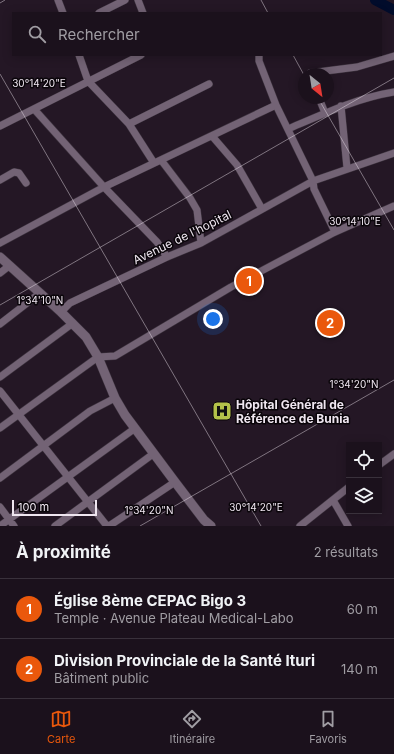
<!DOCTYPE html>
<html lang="fr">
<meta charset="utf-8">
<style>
:root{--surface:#1b111c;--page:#241a25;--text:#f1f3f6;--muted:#a09da3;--line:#39313b;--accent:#ea580c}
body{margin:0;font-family:Inter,sans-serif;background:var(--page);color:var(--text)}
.controls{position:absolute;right:12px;bottom:12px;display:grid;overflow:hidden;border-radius:0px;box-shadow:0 2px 10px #0003}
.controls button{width:36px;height:36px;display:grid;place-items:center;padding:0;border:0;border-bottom:1px solid var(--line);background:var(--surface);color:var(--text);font:20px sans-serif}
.compass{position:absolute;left:298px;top:68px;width:36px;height:36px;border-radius:50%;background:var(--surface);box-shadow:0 2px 10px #0003;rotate:150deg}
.scale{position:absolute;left:12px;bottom:10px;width:85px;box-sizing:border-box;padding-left:4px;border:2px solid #efe6f0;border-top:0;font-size:11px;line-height:14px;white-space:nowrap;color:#efe6f0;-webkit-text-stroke:3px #0a050a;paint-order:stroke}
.you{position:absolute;left:213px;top:319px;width:14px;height:14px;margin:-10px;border:3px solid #fff;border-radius:50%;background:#1a73e8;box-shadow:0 0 0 6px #1a73e833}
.badge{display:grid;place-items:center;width:26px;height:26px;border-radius:50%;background:var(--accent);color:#fff;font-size:13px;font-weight:700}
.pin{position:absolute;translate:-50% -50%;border:2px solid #fff;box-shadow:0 1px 4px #0006}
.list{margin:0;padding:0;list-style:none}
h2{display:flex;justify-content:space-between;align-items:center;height:52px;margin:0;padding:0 16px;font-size:17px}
h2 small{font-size:13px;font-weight:400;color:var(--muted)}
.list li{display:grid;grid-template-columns:26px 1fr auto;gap:12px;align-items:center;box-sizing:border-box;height:60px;padding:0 16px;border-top:1px solid var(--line)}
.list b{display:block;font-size:15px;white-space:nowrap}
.list p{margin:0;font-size:13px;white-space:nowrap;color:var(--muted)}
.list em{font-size:13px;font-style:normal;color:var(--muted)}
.icon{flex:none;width:22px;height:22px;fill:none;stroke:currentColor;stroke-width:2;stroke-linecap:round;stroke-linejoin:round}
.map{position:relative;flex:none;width:394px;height:526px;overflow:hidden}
.search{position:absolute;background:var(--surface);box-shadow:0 2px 10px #0003;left:12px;right:12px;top:12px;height:44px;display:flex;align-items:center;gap:10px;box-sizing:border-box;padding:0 14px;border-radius:0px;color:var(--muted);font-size:15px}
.sheet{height:172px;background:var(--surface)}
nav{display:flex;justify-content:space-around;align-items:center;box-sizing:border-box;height:56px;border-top:1px solid var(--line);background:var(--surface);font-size:11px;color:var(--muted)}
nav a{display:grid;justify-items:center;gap:2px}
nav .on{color:var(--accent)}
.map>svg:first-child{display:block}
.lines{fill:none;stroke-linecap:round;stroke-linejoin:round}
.river{stroke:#010c2b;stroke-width:10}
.street-casing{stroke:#3f3540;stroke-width:8}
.secondary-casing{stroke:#3f3540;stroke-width:10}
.street{stroke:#736375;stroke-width:7}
.secondary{stroke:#736375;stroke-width:9}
.ticks{fill:none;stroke:#efe6f0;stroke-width:1;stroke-opacity:0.45}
.labels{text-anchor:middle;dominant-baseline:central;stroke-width:3;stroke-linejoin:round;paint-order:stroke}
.street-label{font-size:12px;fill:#efe6f0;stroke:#0a050a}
.poi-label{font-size:12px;font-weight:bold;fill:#efe6f0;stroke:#0a050a;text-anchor:start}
.ticks-label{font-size:10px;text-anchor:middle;fill:#efe6f0;stroke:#0a050a;stroke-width:3;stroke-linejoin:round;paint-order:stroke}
</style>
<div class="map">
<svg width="394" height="526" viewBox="0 0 394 526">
<rect width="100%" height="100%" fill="#241725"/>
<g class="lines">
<path class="river" d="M375 0 394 10"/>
<defs>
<path id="street" d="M58 0 63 13
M138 0 143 13
M99 13 125 0
M79 55 88 81 129 124 154 163
M259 55V61L276 105 313 181 314 189 335 232
M311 74 310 73 357 67 394 56
M319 98 325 113
M341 106 347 168
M34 109 104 187 157 242 167 257
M129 124 209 84
M0 126 141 55
M288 129C323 114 357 98 394 92
M212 136 237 165 262 209
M161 160 190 198 197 210 201 243
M0 180 14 172 19 173 26 183
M0 243 104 187 276 105
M0 273 9 266
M61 312 70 303 167 257 201 243 313 181 394 153
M0 324 40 293
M0 377 73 323
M0 391 107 526
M0 428 98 357 115 356 231 287 335 232 394 206
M379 465 394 454
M0 478 90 411 115 398
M333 500 348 526
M0 507 14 526
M0 526 134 429
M55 526 153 454
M109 526 175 482
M300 526 349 487"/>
<path id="secondary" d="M0 257 61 312 86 337 98 357 115 398 125 415 175 482 204 520 211 526"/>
</defs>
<use href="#street" class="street-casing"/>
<use href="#secondary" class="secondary-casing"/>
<use href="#street" class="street"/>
<use href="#secondary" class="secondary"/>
</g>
<path class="ticks" d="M261 0 268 13M0 3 5 0M293 55 304 75M0 74 261 526M318 98 394 230M0 305 394 78M140 526 394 380"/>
<defs>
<symbol id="hospital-square" viewBox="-11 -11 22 22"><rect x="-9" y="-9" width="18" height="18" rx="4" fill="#b4c24a" stroke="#0a050a"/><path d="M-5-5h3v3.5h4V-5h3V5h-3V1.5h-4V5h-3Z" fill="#111"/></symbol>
</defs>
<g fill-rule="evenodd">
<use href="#hospital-square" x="211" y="400" width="22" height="22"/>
</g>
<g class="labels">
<g class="street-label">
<text transform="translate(182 237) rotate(-26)">Avenue de l'hopital</text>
</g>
<g class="poi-label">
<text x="236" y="404">Hôpital Général de<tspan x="236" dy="14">Référence de Bunia</tspan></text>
</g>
</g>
<g class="ticks-label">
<text x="39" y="87">30°14'20"E</text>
<text x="355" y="225">30°14'10"E</text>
<text x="40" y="304">1°34'10"N</text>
<text x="354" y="388">1°34'20"N</text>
<text x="256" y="511">30°14'20"E</text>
<text x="149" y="514">1°34'20"N</text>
</g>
</svg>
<div class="controls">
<button><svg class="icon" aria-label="locate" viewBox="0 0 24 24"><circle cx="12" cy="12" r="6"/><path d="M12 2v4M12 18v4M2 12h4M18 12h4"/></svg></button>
<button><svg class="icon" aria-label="layers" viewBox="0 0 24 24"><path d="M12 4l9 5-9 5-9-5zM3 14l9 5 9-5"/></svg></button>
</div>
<svg class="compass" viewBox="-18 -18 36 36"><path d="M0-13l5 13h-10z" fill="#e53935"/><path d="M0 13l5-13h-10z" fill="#a09da3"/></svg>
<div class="scale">100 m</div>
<div class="you"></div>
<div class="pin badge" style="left:249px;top:281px">1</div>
<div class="pin badge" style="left:330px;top:323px">2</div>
<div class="search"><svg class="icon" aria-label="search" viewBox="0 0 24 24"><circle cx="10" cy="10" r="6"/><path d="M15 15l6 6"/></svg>Rechercher</div>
</div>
<section class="sheet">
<h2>À proximité<small>2 résultats</small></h2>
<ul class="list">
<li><span class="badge">1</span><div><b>Église 8ème CEPAC Bigo 3</b><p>Temple · Avenue Plateau Medical-Labo</p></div><em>60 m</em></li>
<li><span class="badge">2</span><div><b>Division Provinciale de la Santé Ituri</b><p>Bâtiment public</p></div><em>140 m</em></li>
</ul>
</section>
<nav>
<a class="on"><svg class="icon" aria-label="map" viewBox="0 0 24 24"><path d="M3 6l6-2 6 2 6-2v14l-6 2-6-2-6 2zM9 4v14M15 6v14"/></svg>Carte</a>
<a><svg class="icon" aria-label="directions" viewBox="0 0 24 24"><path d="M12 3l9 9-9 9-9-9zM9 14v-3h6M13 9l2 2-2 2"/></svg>Itinéraire</a>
<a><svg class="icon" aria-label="saved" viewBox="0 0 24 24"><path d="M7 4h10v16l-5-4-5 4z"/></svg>Favoris</a>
</nav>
